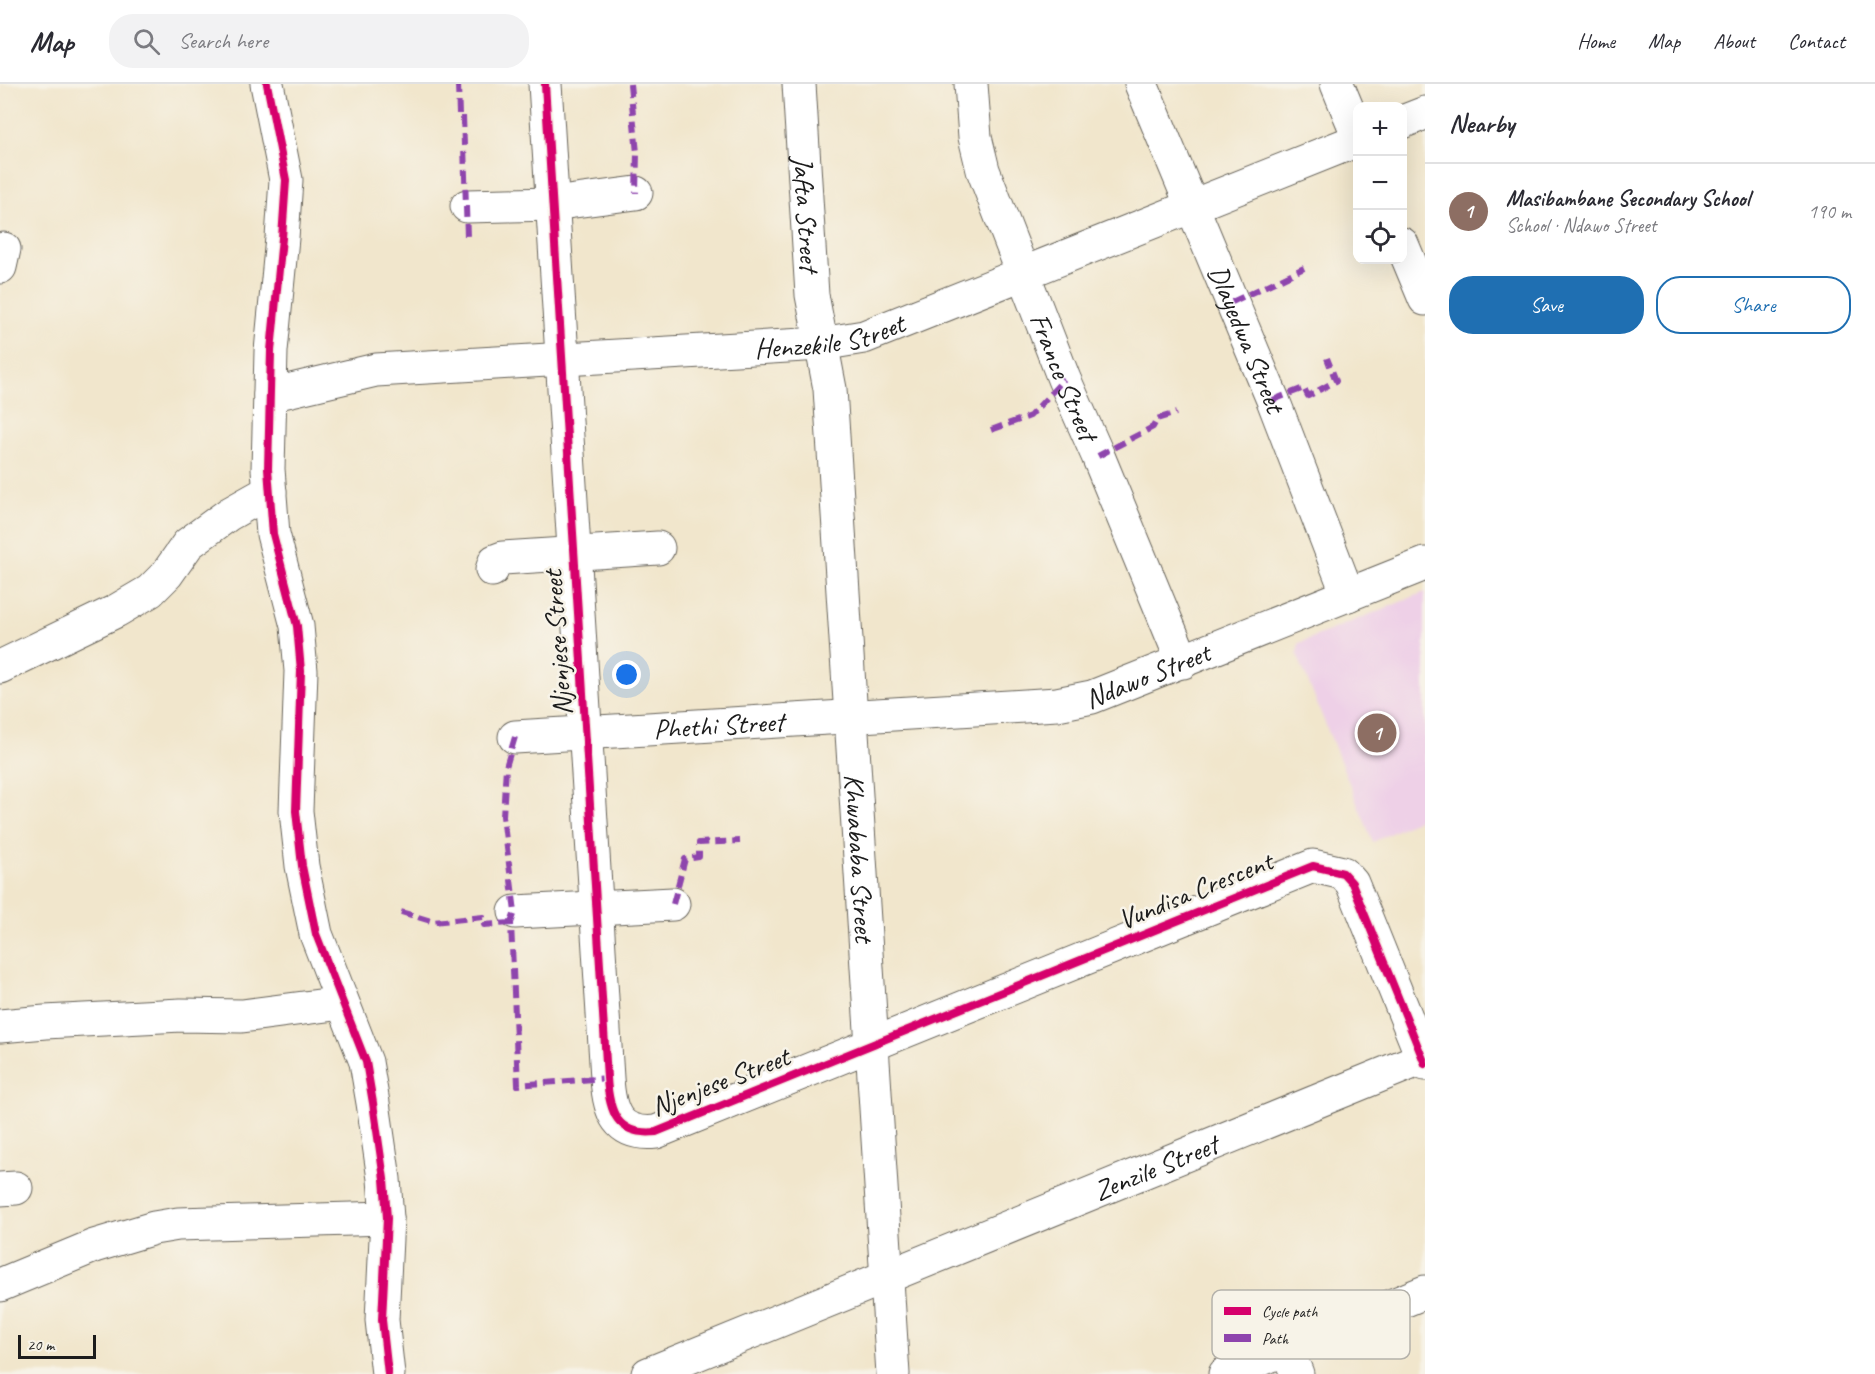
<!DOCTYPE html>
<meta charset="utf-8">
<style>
:root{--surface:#fff;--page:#f2f2f3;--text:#2b2b33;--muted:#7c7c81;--line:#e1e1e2;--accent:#1f6fb2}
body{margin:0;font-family:Caveat,sans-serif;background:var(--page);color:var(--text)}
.controls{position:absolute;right:18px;top:18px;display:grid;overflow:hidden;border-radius:12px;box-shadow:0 6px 24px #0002}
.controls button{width:54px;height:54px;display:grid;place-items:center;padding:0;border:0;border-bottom:2px solid var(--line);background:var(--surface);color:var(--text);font:30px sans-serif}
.scale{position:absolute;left:18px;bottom:15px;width:78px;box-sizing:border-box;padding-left:6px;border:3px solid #1c1c1c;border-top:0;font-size:16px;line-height:21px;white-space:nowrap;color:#1c1c1c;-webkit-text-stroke:4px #f7f3e8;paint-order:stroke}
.you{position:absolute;left:627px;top:591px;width:21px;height:21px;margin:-15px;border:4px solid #fff;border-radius:50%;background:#1a73e8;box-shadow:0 0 0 9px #1a73e833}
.badge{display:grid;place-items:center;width:39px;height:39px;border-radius:50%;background:var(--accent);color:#fff;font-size:20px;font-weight:700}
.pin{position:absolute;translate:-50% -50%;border:3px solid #fff;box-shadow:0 2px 6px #0006}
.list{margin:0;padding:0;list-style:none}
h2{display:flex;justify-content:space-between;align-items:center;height:78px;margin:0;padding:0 24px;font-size:26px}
h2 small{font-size:20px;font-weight:400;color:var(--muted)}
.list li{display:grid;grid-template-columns:39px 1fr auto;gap:18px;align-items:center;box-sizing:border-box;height:96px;padding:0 24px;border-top:2px solid var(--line)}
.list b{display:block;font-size:22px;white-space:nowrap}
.list p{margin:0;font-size:20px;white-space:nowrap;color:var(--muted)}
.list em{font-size:20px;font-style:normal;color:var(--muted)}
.actions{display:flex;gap:12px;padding:18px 24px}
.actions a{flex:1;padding:14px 0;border:2px solid var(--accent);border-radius:24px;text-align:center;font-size:21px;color:var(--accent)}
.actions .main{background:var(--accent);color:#fff}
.icon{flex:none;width:33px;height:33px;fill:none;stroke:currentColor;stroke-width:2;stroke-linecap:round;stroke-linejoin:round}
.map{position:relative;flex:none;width:1425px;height:1290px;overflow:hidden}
header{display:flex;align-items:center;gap:36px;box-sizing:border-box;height:84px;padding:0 30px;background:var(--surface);border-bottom:2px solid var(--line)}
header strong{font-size:28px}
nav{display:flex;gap:33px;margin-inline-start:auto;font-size:21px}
.search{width:420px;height:54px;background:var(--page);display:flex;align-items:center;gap:15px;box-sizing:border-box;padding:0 21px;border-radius:24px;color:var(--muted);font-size:22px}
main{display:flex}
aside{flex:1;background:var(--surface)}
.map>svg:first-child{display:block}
.built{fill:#eed0e7}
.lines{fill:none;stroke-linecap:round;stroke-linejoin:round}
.minor-casing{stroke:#67635a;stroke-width:35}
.minor{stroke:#fff;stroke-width:33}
.quiet{stroke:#8e44ad;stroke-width:6;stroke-dasharray:12 6;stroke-linecap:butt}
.cycleway-casing{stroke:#f7f3e8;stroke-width:11}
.cycleway{stroke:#d6006c;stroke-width:8}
.labels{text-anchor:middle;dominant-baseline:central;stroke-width:5;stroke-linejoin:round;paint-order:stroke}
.street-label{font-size:28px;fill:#1c1c1c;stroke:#f7f3e8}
.key{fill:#f7f3e8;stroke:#b5b2ab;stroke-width:1.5}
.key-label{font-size:16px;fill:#1c1c1c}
</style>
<header>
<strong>Map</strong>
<div class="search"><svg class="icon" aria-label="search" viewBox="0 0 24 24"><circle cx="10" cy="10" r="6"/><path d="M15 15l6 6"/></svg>Search here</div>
<nav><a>Home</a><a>Map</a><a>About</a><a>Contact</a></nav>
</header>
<main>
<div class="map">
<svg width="1425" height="1290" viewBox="0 0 1425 1290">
<rect width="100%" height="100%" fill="#f7f3e8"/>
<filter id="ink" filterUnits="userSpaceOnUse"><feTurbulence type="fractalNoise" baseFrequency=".0167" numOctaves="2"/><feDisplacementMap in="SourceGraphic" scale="12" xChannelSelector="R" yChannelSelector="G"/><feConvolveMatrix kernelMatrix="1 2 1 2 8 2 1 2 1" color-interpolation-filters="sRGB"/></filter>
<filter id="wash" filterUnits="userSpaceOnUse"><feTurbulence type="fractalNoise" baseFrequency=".008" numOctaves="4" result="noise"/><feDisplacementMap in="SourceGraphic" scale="24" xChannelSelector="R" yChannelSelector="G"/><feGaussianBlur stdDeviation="1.35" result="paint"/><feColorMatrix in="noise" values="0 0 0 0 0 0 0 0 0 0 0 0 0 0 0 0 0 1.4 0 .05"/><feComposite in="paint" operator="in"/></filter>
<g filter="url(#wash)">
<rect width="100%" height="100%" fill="#f1e6cc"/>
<path class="built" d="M1425 508V732L1373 758 1297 570 1299 559Z"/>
</g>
<g filter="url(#ink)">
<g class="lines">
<defs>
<g id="minor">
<path d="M267 0 286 96 282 154 271 267 268 385 273 450 297 542 301 587 296 727 302 782 316 850 366 978 373 1019 384 1095 387 1134 382 1236 388 1290"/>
<path d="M545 0 607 994C609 1028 617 1052 656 1048L1313 782 1343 789 1352 799 1425 980"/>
<path id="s1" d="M799 0 812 211 830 305 893 1290"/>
<path id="s2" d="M971 0 975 53 983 86 1064 295 1098 372 1183 578"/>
<path id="s3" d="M1141 0 1273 316 1348 511"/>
<path d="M1337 0 1358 51"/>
<path d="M1402 38 1425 29"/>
<path d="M467 122 552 120 636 109"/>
<path d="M1402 160 1425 215"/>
<path d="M0 183 4 165"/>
<path id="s4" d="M270 311 376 286 821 260 864 253 1358 56"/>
<path d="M492 486 495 477 503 474 658 464"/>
<path d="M0 583 116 527 150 507 167 490 188 460 229 430 270 407"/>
<path id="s5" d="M515 653 1057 620 1092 613 1425 480"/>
<path d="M515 828 673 820"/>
<path d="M0 942 45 938 181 931 242 932 342 919"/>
<path d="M0 1105 16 1104"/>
<path d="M0 1201 94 1162 154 1144 178 1140 387 1134"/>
<path d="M1287 1265 1297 1290"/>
<path id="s6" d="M648 1290 1423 974"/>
<path d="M1225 1290 1425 1208"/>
</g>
</defs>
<use href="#minor" class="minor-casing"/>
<use href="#minor" class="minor"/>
<path class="quiet" d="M458 0 459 31H463L467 153
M630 0 637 69 636 109
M1232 218 1304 184
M1273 316 1304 304 1308 312 1336 297 1327 274
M991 346 1030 332 1064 295
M1098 372 1153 343 1157 335 1176 329
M515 653 506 683 503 732 515 828 511 839 518 1001 607 994
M673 820 685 775 699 773V759L740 757
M401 828 434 838 483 833 484 841 511 839"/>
<defs>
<path id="cycleway" d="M267 0 286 96 282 154 271 267 268 385 273 450 297 542 301 587 296 727 302 782 316 850 366 978 373 1019 384 1095 387 1134 382 1236 388 1290
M545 0 607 994C609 1028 617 1052 656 1048L1313 782 1343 789 1352 799 1425 980"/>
</defs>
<use href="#cycleway" class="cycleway-casing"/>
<use href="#cycleway" class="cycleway"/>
</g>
</g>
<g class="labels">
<g class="street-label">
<text stroke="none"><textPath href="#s1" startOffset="130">Jafta Street</textPath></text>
<text stroke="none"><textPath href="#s4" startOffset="564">Henzekile Street</textPath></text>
<text stroke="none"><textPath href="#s3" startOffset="276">Dlayedwa Street</textPath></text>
<text stroke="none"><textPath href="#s2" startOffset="309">France Street</textPath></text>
<text transform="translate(557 559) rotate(-94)">Njenjese Street</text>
<text stroke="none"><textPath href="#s5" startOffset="638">Ndawo Street</textPath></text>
<text stroke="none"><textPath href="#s5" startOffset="204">Phethi Street</textPath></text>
<text stroke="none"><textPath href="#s1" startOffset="777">Khwababa Street</textPath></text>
<text transform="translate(1195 806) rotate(-22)">Vundisa Crescent</text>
<text transform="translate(720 997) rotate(-21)">Njenjese Street</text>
<text stroke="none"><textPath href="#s6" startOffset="548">Zenzile Street</textPath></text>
</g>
</g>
<rect x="1212" y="1206" width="198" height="69" rx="9" class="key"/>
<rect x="1224" y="1223" width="27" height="8" fill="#d6006c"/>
<rect x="1224" y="1250" width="27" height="8" fill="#8e44ad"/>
<g class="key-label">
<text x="1262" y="1233">Cycle path</text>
<text x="1262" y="1260">Path</text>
</g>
</svg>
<div class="controls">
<button>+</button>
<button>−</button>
<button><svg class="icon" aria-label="locate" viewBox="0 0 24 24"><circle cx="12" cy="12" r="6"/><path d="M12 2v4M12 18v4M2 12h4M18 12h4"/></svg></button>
</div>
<div class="scale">20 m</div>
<div class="you"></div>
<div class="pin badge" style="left:1377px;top:649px;background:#8d6e63">1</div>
</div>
<aside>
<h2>Nearby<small></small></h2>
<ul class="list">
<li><span class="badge" style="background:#8d6e63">1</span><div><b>Masibambane Secondary School</b><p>School · Ndawo Street</p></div><em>190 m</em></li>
</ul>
<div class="actions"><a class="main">Save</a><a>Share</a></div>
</aside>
</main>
